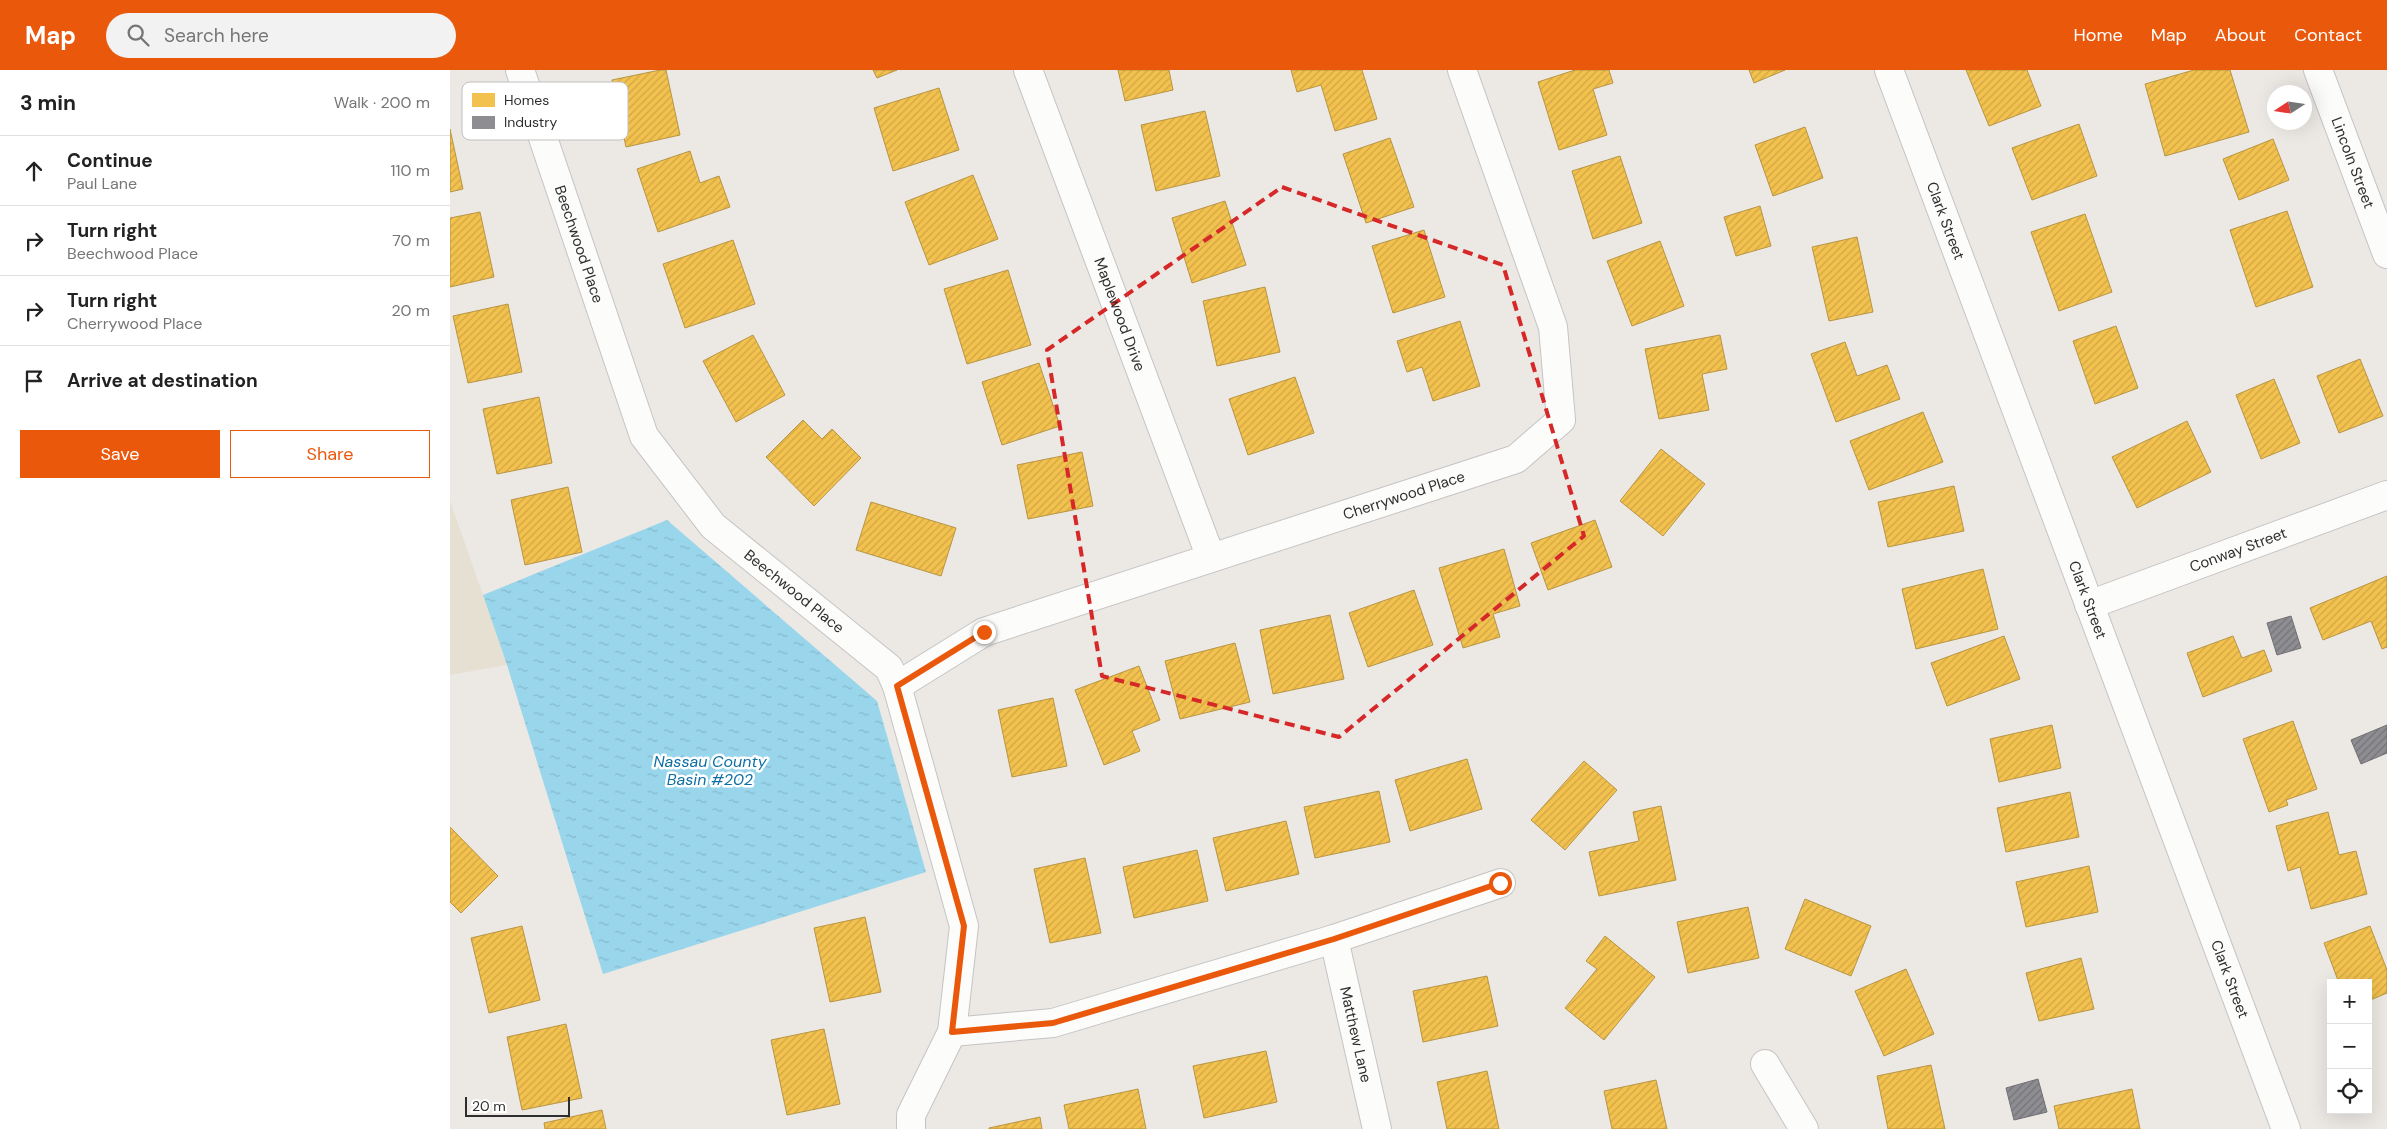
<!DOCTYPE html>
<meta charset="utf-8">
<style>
:root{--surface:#fff;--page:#f2f2f2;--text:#222;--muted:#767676;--line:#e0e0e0;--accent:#ea580c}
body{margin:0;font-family:"DM Sans",sans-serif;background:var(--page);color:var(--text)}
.controls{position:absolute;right:15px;bottom:15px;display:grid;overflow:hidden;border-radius:0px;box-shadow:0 5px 20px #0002}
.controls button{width:45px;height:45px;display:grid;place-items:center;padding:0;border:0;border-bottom:1px solid var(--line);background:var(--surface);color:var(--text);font:25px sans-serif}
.compass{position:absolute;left:1817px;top:15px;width:45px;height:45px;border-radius:50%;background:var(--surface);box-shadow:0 5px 20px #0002;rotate:258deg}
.scale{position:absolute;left:15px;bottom:12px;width:105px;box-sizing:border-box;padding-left:5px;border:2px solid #2e2e2e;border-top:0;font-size:14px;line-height:18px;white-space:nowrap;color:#2e2e2e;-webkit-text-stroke:4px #fff;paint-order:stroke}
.stop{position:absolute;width:15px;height:15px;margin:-11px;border:4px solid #ea580c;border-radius:50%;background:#fff}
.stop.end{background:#ea580c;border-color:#fff;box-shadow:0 1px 5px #0008}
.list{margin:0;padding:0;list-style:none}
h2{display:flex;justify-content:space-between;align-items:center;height:65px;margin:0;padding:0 20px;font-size:21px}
h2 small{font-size:16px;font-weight:400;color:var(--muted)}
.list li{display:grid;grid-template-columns:32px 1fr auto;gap:15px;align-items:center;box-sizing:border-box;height:70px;padding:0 20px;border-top:1px solid var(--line)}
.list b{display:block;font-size:19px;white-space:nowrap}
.list p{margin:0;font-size:16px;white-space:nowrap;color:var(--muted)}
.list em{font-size:16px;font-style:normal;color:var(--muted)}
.actions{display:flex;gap:10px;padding:15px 20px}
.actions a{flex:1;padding:11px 0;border:1px solid var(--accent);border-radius:0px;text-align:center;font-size:18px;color:var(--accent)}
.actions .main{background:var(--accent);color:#fff}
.icon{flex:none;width:28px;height:28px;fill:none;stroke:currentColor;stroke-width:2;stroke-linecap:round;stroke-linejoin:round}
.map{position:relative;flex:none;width:1937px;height:1059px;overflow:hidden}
header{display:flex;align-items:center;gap:30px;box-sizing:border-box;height:70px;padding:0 25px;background:var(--accent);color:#fff}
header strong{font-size:24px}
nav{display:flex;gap:28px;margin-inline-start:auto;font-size:18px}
.search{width:350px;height:45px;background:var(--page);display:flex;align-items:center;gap:12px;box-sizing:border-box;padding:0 18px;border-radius:28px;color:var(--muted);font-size:19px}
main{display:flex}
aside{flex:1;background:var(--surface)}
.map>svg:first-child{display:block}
.education{fill:#e6e0d3}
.water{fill:url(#water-ripples)}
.homes{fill:url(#homes-hatch);stroke:#b79544}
.industry{fill:url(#industry-hatch);stroke:#707074}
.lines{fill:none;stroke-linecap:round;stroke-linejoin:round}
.minor-casing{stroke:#c5c4c5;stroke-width:30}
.minor{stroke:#fcfcfb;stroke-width:28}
.route{stroke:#ea580c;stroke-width:6}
.marked{fill:none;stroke:#d62828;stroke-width:4;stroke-dasharray:10 6;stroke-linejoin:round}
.labels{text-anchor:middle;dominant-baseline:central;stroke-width:5;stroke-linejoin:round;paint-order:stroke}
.street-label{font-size:15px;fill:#2e2e2e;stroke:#fff}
.water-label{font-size:16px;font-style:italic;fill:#0d6fa3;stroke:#fff}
.key{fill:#fff;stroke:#c0c0c0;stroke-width:1}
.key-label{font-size:14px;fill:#2e2e2e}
</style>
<header>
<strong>Map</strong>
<div class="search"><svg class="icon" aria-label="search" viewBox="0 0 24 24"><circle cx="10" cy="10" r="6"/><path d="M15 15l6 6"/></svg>Search here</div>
<nav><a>Home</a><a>Map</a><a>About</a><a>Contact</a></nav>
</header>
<main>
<aside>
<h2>3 min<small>Walk · 200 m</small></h2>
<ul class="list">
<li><svg class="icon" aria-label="ahead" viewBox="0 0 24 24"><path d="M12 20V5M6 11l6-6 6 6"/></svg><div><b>Continue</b><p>Paul Lane</p></div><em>110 m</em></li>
<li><svg class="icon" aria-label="right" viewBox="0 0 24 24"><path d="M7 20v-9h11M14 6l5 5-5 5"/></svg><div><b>Turn right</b><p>Beechwood Place</p></div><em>70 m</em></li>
<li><svg class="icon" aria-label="right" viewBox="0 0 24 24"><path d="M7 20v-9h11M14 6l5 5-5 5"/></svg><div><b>Turn right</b><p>Cherrywood Place</p></div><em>20 m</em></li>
<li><svg class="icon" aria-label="arrive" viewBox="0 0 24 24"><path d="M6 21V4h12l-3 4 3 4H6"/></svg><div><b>Arrive at destination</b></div></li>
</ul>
<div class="actions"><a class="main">Save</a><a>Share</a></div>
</aside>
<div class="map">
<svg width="1937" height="1059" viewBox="0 0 1937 1059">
<defs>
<pattern id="water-ripples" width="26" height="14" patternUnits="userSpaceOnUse" patternTransform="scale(1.25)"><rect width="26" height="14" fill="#99d6ec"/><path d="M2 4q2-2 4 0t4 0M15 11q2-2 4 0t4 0" fill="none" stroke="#84b8cb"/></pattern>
<pattern id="homes-hatch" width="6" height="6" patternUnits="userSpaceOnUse" patternTransform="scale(1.25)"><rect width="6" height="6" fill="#f2c14e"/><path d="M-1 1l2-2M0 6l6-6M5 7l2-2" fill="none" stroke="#d0a644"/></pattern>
<pattern id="industry-hatch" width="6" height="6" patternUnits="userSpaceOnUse" patternTransform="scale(1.25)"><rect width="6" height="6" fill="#8d8d92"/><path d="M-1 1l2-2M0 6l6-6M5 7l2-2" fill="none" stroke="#747478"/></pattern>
</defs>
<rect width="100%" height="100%" fill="#ece8e4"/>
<path class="education" d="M0 431 33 525 57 595 0 605Z"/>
<path class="water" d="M217 450 427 631 476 802 153 904 57 595 33 525Z"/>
<path class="homes" d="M210 0H216L230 65 176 77 162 10Z
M423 0H447L427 8Z
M668 0H719L723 20 675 31Z
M841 0H912L927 49 885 61 871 15 847 22Z
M1125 0H1159L1163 13 1143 19 1157 65 1109 80 1088 12Z
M1299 0H1335L1304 13Z
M1516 0H1577L1591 36 1539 56Z
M1744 0H1780L1799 62 1715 86 1695 14Z
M489 18 509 80 443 101 424 38Z
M755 41 770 106 706 121 691 55Z
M1629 54 1647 106 1582 130 1562 78Z
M1355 57 1373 108 1323 126 1305 75Z
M0 59 13 119 0 122Z
M940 68 964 137 916 153 893 84Z
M1823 69 1839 110 1789 130 1773 89Z
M240 81 250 113 269 106 280 137 208 162 187 99Z
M1170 86 1192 153 1143 169 1122 101Z
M523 105 548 169 479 195 455 132Z
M775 131 796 195 742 213 722 148Z
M1310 136 1321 176 1286 186 1274 147Z
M1837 141 1863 217 1806 237 1780 160Z
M30 142 44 207 0 217V148Z
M1635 144 1662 222 1609 241 1581 162Z
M974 160 995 227 943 243 922 176Z
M1407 167 1423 242 1379 251 1362 177Z
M283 170 305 234 235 258 213 194Z
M1210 171 1234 236 1182 256 1157 191Z
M558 200 581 275 517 294 494 219Z
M815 217 830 282 767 296 753 231Z
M58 234 72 302 18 313 3 246Z
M1010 251 1030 316 983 331 972 297 957 302 947 271Z
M1666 256 1688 318 1645 334 1623 271Z
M303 265 335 325 286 352 253 291Z
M1270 265 1277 299 1252 304 1259 340 1209 349 1195 279Z
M1395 272 1407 306 1437 295 1450 329 1386 352 1361 284Z
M1910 289 1933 346 1889 363 1867 306Z
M589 293 610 356 552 375 532 312Z
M845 307 864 363 798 385 779 329Z
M1824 309 1850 373 1811 389 1786 325Z
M89 327 102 393 47 404 33 339Z
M1473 342 1493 392 1419 420 1400 371Z
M353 350 372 369 382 359 411 388 364 436 316 387Z
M1737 351 1761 402 1687 438 1662 387Z
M1211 379 1255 414 1213 466 1170 431Z
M632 382 643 436 578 449 567 395Z
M1504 416 1514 461 1438 477 1428 432Z
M118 417 132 482 75 495 61 430Z
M421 432 506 458 491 506 406 480Z
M1145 450 1162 497 1098 520 1081 473Z
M1054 479 1070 536 1043 544 1050 567 1013 578 989 498Z
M1533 499 1548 559 1466 579 1452 519Z
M1937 506V577L1932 579 1921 551 1873 570 1860 538Z
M964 520 983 575 918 597 899 543Z
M880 545 894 609 823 624 810 560Z
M1554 566 1570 609 1497 636 1481 593Z
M1783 566 1792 588 1814 580 1822 601 1753 627 1737 583Z
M785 573 800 632 730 649 715 591Z
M689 596 710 650 682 661 690 681 654 695 625 620Z
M603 628 617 696 562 707 548 640Z
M1843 651 1867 719 1836 730 1838 735 1819 742 1793 669Z
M1602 655 1611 698 1549 712 1540 669Z
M1017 689 1032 739 960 761 945 710Z
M1134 691 1167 720 1115 780 1081 750Z
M929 721 940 772 865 788 854 737Z
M1620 722 1629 767 1556 782 1547 738Z
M1211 736 1226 810 1149 826 1139 782 1189 771 1183 742Z
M1878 742 1889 785 1906 781 1917 824 1861 839 1850 797 1838 801 1826 756Z
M836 751 849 804 776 821 763 768Z
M0 757 48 806 11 843 0 832Z
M747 780 758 831 684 848 673 797Z
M635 788 651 863 600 873 584 799Z
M1639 796 1648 842 1576 857 1566 812Z
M1355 829 1421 856 1401 906 1335 879Z
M1298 837 1309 888 1238 903 1227 852Z
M415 847 431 922 380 932 364 858Z
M72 856 90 930 39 943 21 868Z
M1920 856 1937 900V923L1918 931V913H1889L1874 873Z
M1155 866 1205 907 1154 970 1115 938 1147 899 1136 891Z
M1631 888 1644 939 1589 951 1576 903Z
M1456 899 1484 964 1434 986 1405 921Z
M1037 906 1048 956 973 972 963 921Z
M116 954 132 1028 72 1040 57 967Z
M374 959 390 1034 337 1045 321 970Z
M816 981 827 1032 754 1048 743 996Z
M1481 995 1495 1059H1438L1427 1006Z
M1037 1001 1049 1059H997L987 1012Z
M1206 1010 1217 1059H1162L1154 1021Z
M688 1019 696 1059H619L614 1035Z
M1682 1019 1690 1059H1609L1604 1036Z
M152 1040 156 1059H95L94 1053Z
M590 1047 592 1059H539V1058Z"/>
<path class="industry" d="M1841 546 1851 578 1827 585 1817 553Z
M1937 655V683L1911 694 1901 670Z
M1588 1009 1597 1042 1564 1050 1556 1018Z"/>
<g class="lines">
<defs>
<g id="minor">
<path id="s1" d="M70 0 194 366 263 456 439 598 447 616 514 856 502 962 461 1045V1059"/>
<path id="s2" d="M578 0 761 488"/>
<path id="s3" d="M1439 0 1836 1059"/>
<path id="s4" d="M1868 0 1937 184"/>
<path id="s5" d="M1639 535 1937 425"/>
<path id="s6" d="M447 616 534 562 1066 389 1111 350 1103 257 1012 0"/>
<path id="s7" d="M884 869 927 1059"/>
<path d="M502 962 603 953 884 869 1051 813"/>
<path d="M1315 994 1354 1059"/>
</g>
</defs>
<use href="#minor" class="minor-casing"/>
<use href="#minor" class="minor"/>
</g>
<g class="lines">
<path class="route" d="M534 562 447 616 514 856 502 962 603 953 884 869 1050 813"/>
</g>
<path class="marked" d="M832 117 1053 195 1134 466 889 667 652 606 597 280Z"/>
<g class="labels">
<g class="street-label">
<text stroke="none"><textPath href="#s4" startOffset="99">Lincoln Street</textPath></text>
<text stroke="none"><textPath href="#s3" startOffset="161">Clark Street</textPath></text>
<text stroke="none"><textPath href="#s1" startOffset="184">Beechwood Place</textPath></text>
<text stroke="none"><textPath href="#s2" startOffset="261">Maplewood Drive</textPath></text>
<text stroke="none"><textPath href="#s6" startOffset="544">Cherrywood Place</textPath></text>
<text stroke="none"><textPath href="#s5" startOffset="159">Conway Street</textPath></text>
<text stroke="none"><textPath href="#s1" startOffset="604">Beechwood Place</textPath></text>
<text stroke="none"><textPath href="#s3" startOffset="566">Clark Street</textPath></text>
<text stroke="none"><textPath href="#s3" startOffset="971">Clark Street</textPath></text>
<text stroke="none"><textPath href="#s7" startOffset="98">Matthew Lane</textPath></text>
</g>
<g class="water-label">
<text x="260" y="691">Nassau County<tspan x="260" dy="18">Basin #202</tspan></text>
</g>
</g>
<rect x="12" y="12" width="166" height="58" rx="8" class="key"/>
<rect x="22" y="23" width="23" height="14" fill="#f2c14e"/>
<rect x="22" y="46" width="23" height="13" fill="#8d8d92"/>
<g class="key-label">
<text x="54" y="35">Homes</text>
<text x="54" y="57">Industry</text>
</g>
</svg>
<div class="controls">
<button>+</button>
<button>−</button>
<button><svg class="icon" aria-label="locate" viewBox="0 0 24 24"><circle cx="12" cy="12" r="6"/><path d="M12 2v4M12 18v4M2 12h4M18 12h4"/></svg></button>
</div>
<svg class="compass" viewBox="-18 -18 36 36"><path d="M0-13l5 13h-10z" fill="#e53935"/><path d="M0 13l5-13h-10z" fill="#767676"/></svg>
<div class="scale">20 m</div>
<div class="stop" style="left:1050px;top:813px"></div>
<div class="stop end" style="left:534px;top:562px"></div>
</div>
</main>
